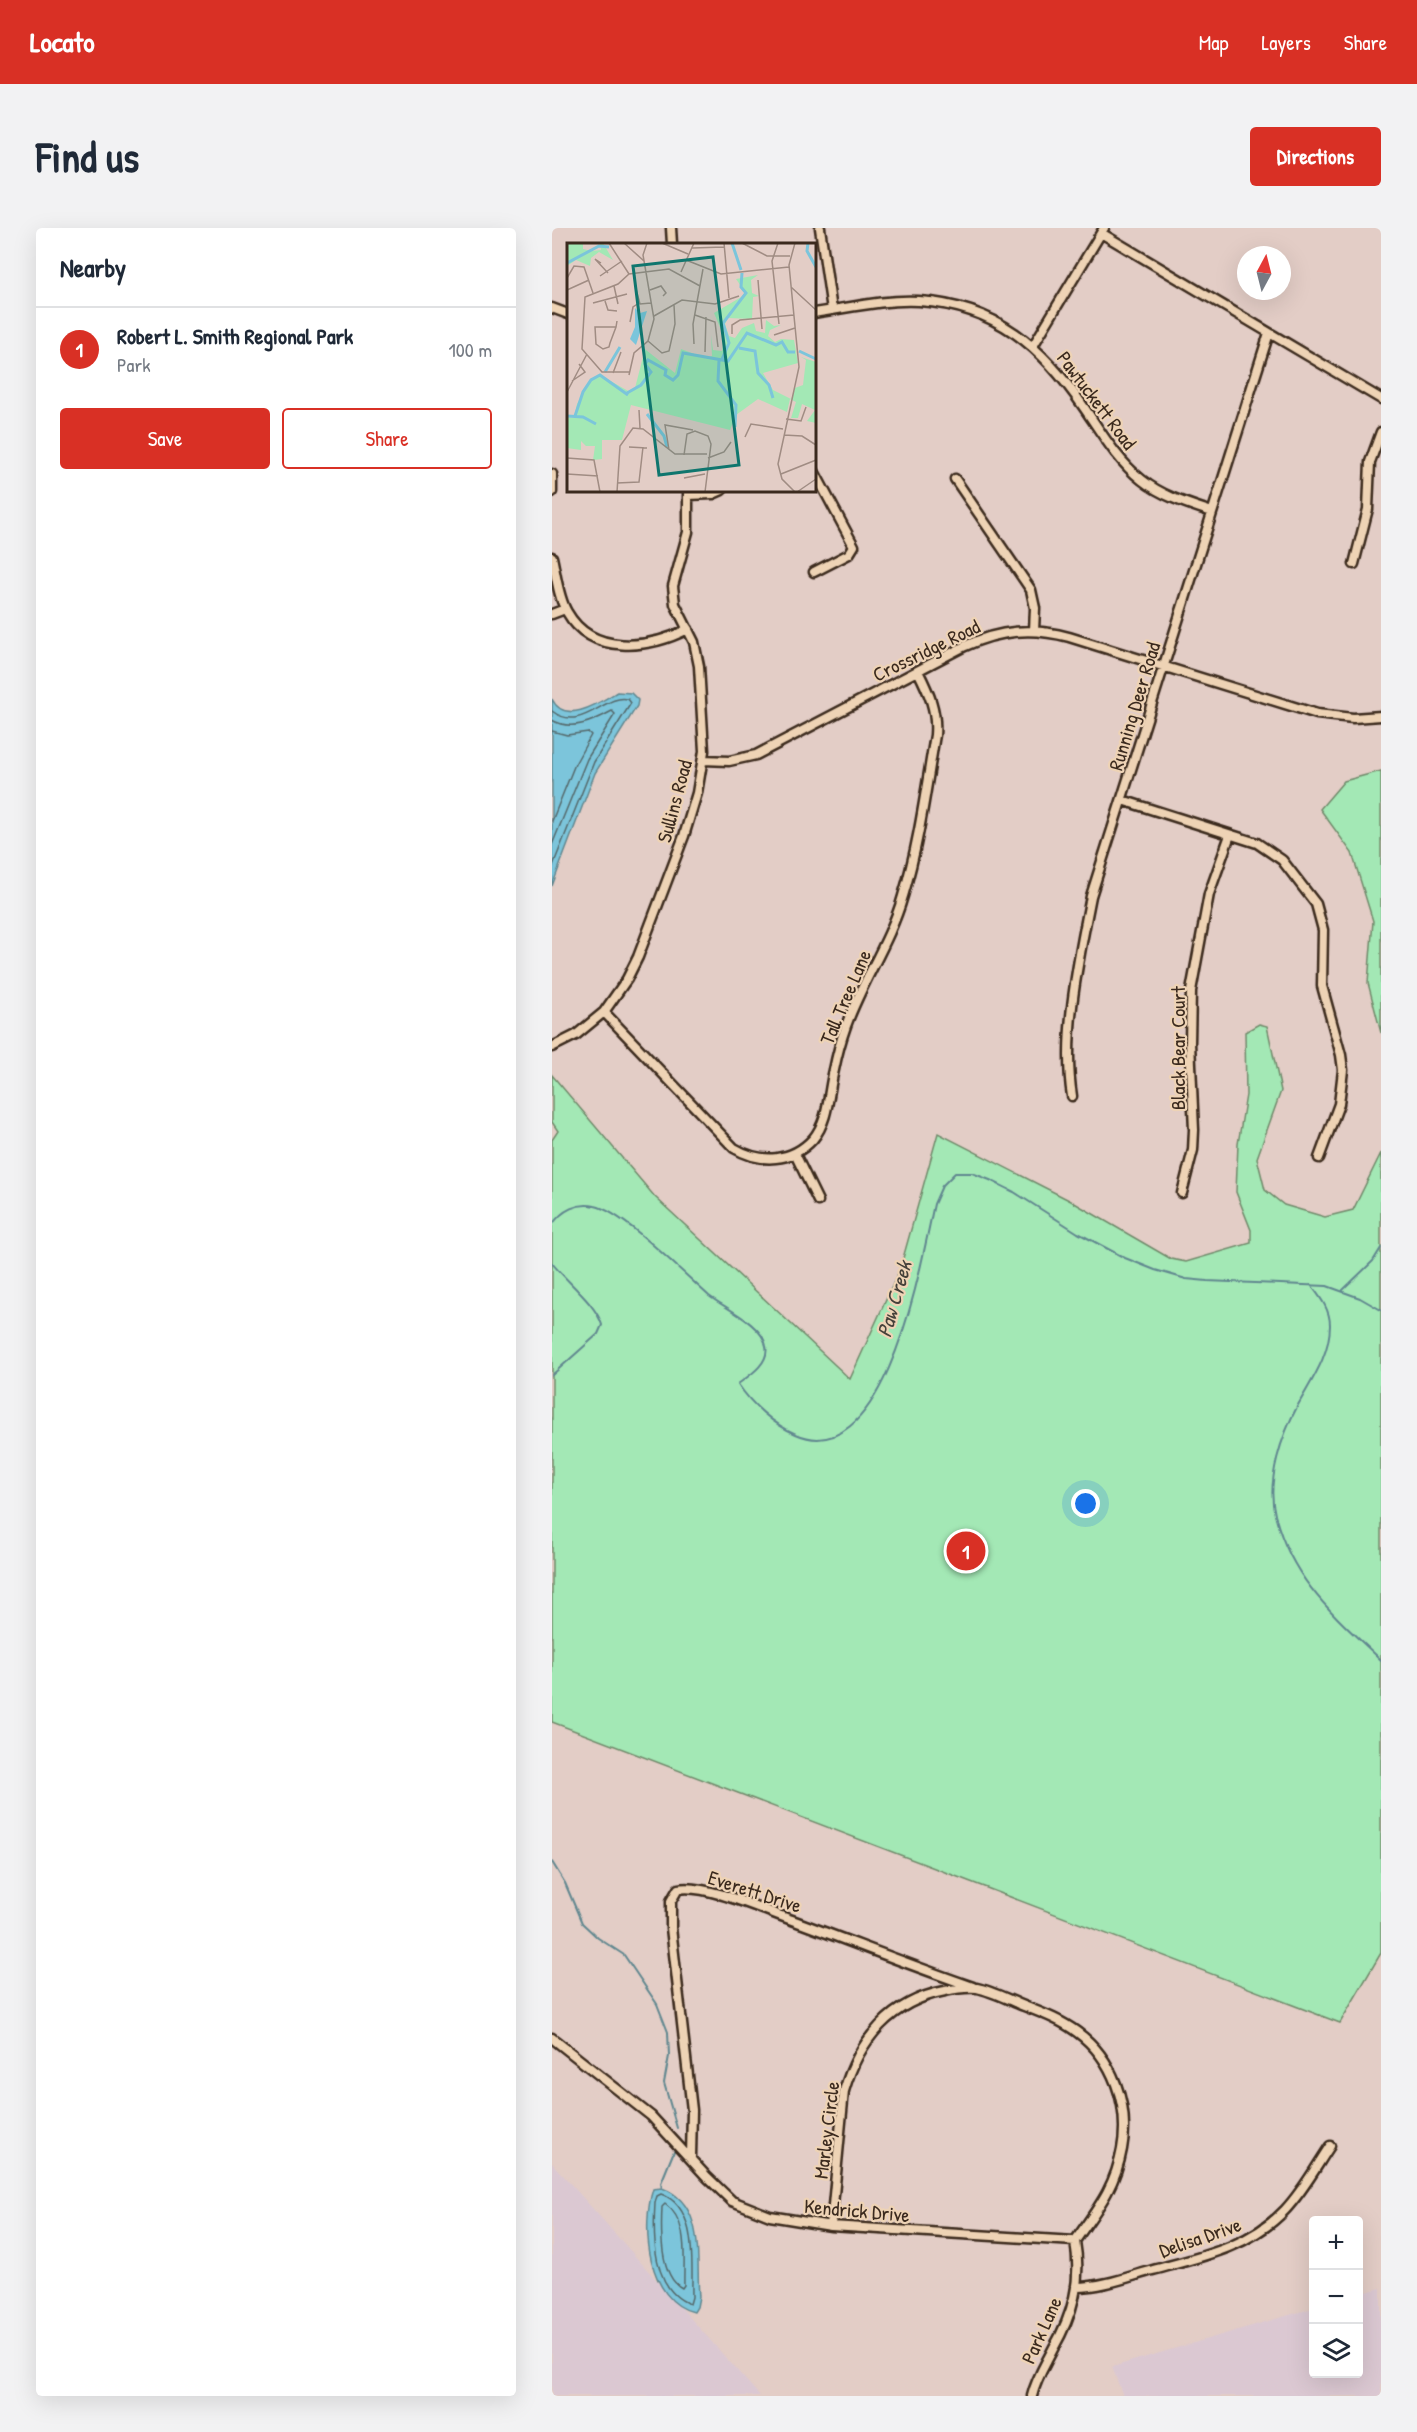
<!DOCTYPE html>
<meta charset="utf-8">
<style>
:root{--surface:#fff;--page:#f2f2f3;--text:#1f2937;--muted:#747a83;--line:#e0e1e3;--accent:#d93025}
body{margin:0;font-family:"Patrick Hand",sans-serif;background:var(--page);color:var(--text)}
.controls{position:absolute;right:18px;bottom:18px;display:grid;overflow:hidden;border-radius:6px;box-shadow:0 6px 24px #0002}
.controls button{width:54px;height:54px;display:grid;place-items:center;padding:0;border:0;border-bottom:2px solid var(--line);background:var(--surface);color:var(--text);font:30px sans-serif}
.compass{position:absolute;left:685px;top:18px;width:54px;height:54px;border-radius:50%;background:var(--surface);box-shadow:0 6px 24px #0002;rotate:7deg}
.you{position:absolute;left:534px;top:1276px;width:21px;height:21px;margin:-15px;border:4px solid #fff;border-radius:50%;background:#1a73e8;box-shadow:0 0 0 9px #1a73e833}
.badge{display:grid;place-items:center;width:39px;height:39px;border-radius:50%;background:var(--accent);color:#fff;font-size:20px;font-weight:700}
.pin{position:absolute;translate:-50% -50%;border:3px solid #fff;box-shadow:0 2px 6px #0006}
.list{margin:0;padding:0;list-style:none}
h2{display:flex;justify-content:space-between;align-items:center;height:78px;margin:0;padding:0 24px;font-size:26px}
h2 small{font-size:20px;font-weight:400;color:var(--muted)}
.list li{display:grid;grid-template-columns:39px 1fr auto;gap:18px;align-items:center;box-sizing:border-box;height:84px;padding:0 24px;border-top:2px solid var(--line)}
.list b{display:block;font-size:22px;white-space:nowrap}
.list p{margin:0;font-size:20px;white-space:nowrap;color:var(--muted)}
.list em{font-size:20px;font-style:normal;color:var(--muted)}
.actions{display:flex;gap:12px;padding:18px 24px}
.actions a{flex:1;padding:14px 0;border:2px solid var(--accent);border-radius:6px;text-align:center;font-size:21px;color:var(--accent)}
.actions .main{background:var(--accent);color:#fff}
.icon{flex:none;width:33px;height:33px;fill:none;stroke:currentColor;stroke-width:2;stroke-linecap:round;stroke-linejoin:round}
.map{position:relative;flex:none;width:829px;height:2168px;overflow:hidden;border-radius:6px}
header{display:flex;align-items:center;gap:36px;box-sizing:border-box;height:84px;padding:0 30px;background:var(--accent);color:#fff}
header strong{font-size:28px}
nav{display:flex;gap:33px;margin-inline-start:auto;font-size:21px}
.intro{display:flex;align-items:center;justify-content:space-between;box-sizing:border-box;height:144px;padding:0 36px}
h1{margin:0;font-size:42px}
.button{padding:15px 27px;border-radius:6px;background:var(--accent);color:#fff;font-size:21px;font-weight:700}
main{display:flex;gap:36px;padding:0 36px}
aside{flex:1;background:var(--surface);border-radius:6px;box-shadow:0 6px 24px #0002}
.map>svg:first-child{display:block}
.built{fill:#dbc8d2}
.green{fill:#a3e8b5;stroke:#6f896a;stroke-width:1.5}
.water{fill:#7bc5db;stroke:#61878f;stroke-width:1.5}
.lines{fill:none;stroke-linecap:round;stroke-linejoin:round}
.shore{stroke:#55686a;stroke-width:1.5}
.stream{stroke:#61878f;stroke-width:2}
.minor-casing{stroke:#3b2a1e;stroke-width:13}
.minor{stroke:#eed3b5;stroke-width:8}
.labels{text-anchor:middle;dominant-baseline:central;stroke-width:4.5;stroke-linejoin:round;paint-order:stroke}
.street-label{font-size:20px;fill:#3b2a1e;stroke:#eed3b5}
.water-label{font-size:21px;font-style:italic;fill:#45413a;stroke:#eed3b5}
.inset-river{fill:none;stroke:#7bc5db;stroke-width:3}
.inset-road{fill:none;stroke:#a08c83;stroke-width:1.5}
.view{fill:#0f766e;fill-opacity:0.15;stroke:#0f766e;stroke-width:3}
.inset-edge{fill:none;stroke:#3b2a1e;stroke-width:3}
</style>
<header>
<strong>Locato</strong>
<nav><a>Map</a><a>Layers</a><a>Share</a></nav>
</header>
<div class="intro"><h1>Find us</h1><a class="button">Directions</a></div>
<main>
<aside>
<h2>Nearby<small></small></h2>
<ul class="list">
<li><span class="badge">1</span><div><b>Robert L. Smith Regional Park</b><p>Park</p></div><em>100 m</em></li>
</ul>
<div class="actions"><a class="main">Save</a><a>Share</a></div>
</aside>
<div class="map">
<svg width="829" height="2168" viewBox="0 0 829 2168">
<rect width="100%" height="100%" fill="#e3cdc6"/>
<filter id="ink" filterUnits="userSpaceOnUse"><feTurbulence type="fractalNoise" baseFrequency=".0167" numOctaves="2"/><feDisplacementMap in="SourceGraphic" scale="12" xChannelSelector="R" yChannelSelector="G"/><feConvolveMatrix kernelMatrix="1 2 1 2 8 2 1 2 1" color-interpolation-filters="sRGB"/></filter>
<g filter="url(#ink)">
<path class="built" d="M0 1935 208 2168H0Z
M829 2060V2168H571L560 2139 761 2080 762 2146H806L807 2066Z"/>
<path class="green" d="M829 543V805L816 755 821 693 800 625 768 581 792 553Z
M707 796 715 798 729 863 705 930 713 962 732 977 773 989 801 982 829 925V1725L788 1795 0 1494V912L6 903 0 894V847L103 969 298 1151 348 1041 386 905 519 973 619 1031 634 1034 699 1015V1002L684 964 686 916 694 867 693 804Z"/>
<path class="water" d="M65 464 79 465 86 472 85 478 43 545 0 658V471C13 498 47 475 65 464Z
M110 1960C154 1976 144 2032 147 2069L145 2079 142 2084C95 2073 89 1998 101 1961Z"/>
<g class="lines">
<path class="shore" d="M0 483C30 506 53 465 76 471L79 475 42 534 0 640
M0 492C19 504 42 493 60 483L63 486 35 531 0 617
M0 503 15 507 36 504 39 507 23 536 0 593
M109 1966C147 1979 139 2038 140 2069L138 2076C100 2062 101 2008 103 1975L105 1968Z
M113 1976C138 1993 131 2032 132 2057L130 2060C107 2048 109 2000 110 1979Z"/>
<path class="stream" d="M0 997C10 982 26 974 43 978 70 983 133 1047 157 1068 173 1080 211 1097 214 1118 218 1135 197 1148 186 1156 199 1176 222 1197 244 1206 335 1246 370 1030 382 976L390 958 403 945H420L438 952 462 964 526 1005 573 1030 603 1042 634 1051 655 1053 775 1058 808 1070 829 1082
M0 1035C14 1053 44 1076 50 1097L46 1106 0 1147
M759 1057C768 1069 778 1081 778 1097 778 1127 759 1153 746 1177 730 1207 714 1252 723 1287 740 1353 782 1387 829 1432
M791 1062 821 1033 829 1020
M0 1634 13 1655 30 1695 46 1710 72 1727 105 1776 116 1804 117 1828 112 1855 125 1900
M110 1961 109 1955 122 1923"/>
<defs>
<path id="minor" d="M119 0 120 16
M268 0 280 82
M549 5 829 171
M0 80 16 86
M262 85C297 80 332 71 367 73 445 78 491 119 533 181 550 206 566 233 590 252 610 268 636 276 660 284
M481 118 552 0
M0 246V264
M403 251 479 362 483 380 482 403
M136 267 161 266 170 262
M0 329C4 346 6 369 15 384 40 428 97 421 136 401
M802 336 816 281 818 234 829 204
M262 344 297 326 302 318 262 243
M0 386 13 381
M151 532 177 533 204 527 413 418C448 402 480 399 517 409L765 486 801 490 829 488
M570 572 705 615 730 632 764 676 771 702 770 758 789 827 791 842 787 876 767 930
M52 784 182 920C209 936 240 934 261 911 277 892 276 865 282 842 285 827 289 812 294 798 310 753 338 714 351 668 367 616 374 560 383 507 385 482 377 465 366 443
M0 819 24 807 52 784 75 751 86 729 132 608 145 565 152 523 147 438 142 414 123 376 121 358 136 304V262
M520 868C510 807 527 729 539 668L717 105
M243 926 266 973
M630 965 641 922 642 902 638 815 639 763 657 666 678 607
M0 1810 99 1888 155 1949 180 1973 218 1988 279 1998 523 2013
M139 1929 140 1882 119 1700V1673L126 1661C152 1655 214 1683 240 1692 300 1714 360 1738 421 1759
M279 1998 292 1863C307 1812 339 1773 393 1763 402 1761 415 1759 425 1760 440 1763 457 1772 472 1778 490 1785 509 1792 525 1804 561 1830 578 1878 570 1921 563 1960 545 1981 523 2013
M525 2059C550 2059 576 2049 601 2042 649 2029 698 2019 733 1982 751 1963 764 1939 778 1918
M480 2168C484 2151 493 2137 501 2121 521 2086 530 2054 523 2013"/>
</defs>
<use href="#minor" class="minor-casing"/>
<use href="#minor" class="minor"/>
</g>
</g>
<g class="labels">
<g class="street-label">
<text transform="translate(545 172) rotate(53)">Pawtuckett Road</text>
<text transform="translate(374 422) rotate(-26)">Crossridge Road</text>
<text transform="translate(582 478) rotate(-73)">Running Deer Road</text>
<text transform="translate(122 573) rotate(-75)">Sullins Road</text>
<text transform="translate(293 769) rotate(-67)">Tall Tree Lane</text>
<text transform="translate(625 820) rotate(-90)">Black Bear Court</text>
<text transform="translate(203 1663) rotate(18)">Everett Drive</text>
<text transform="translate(274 1902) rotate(-83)">Marley Circle</text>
<text transform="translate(305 1982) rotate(5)">Kendrick Drive</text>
<text transform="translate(648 2009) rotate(-19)">Delisa Drive</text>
<text transform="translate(489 2102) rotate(-66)">Park Lane</text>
</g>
<g class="water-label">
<text transform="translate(342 1071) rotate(-74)">Paw Creek</text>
</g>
</g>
<g transform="translate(15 15)">
<rect width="249" height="249" fill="#e3cdc6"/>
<path d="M0 0H16V6L25 8 34 7 33 0H36L46 17 32 9 24 15 23 23 9 17 0 23ZM191 32 184 37 185 50 192 53 186 54 185 76 161 75 158 81 162 93 168 95 175 85 187 80 189 88 198 90 199 77 207 83 214 82 203 87 201 93 208 99 214 96 227 97 231 120 196 130 206 147 224 156 228 145 236 142 239 117 234 114 249 119V180L240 178 248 167 235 161 231 175H224L229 159 223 156 220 169 191 156 169 172 163 187 64 162 55 197H35V216L26 217 28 203H19L14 198V207L0 205V174L7 175 10 161 24 137 33 132 63 149 68 145 77 110 74 103 108 130 114 106 138 115 145 113 144 92 146 107 155 108 157 94 147 70 176 53 178 49 169 36Z" fill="#a3e8b5"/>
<path d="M68 65 73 70 80 68 69 102 63 96 68 84Z" fill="#7bc5db"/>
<path class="inset-river" d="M165 0 174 27M241 0 240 8 249 24M0 20 32 3 42 4M172 105 188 108 191 130 202 142 206 155M232 108 249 116M155 116 162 100 156 80 179 50 174 44 175 30M152 117 151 138 169 162 168 184M38 129 53 104M60 150 74 142 84 129 78 121 81 117 99 127 98 132 106 137 111 132 116 110 161 118 180 90 209 102 215 99 221 109H228M80 171 97 193 100 204M0 173 16 174 29 181M8 173 16 149 24 137 33 132 61 152"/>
<path class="inset-road" d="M42 0 62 31M57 0 77 18M95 0 121 11M157 0 162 55M175 0 200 13H223M211 0 205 18 212 81M125 5 157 4M119 17 154 31 222 24M34 20 28 16 41 30M114 29 127 0M33 33 55 18M0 35 7 23 17 24 26 50M191 37 195 86M47 43 51 61M224 44 249 67M69 46 73 61 84 60M0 47 22 37M83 47 94 43 99 50 96 53M38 58 41 67 50 68M26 60 60 51M128 72 148 79 151 104M87 73 115 57 148 61 172 53M63 79 66 64 72 60M49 84H28L29 101 36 106 42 104 43 100 49 84 50 78M165 91V82L173 77 227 72M207 92 228 85M81 98 95 110 102 108 108 81 107 62M127 101 126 81 136 26M138 109 139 74M62 129H35L15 106 18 54 51 41 62 31 102 26 133 43M46 130 54 109M62 132 67 110 81 98 87 76 76 12 80 0M5 138 18 129 12 121M0 149 20 111M72 167 73 185M219 176 234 178 239 164M217 192 235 193 249 202M178 194 184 181 216 186M62 204 80 205M102 207 98 182 126 187M117 212 120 191 128 188 141 193 144 201 138 249M0 215 27 217 33 249M141 215 157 209 164 199M0 231 31 233M214 231 249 217M117 235 138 231M50 240 72 239 76 204M50 249 53 203 66 185 76 186 108 211H140M228 249 215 236 211 221 232 124 222 22 228 0M230 249 249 236"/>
<path class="view" d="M146 14 172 222 92 232 66 23Z"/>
<rect width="249" height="249" class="inset-edge"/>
</g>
</svg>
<div class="controls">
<button>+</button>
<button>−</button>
<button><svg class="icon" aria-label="layers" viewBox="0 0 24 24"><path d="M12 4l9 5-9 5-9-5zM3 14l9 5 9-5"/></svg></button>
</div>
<svg class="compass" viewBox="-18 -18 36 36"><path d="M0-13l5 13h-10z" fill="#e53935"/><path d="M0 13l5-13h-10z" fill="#747a83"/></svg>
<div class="you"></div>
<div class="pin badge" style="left:414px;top:1323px">1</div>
</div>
</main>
